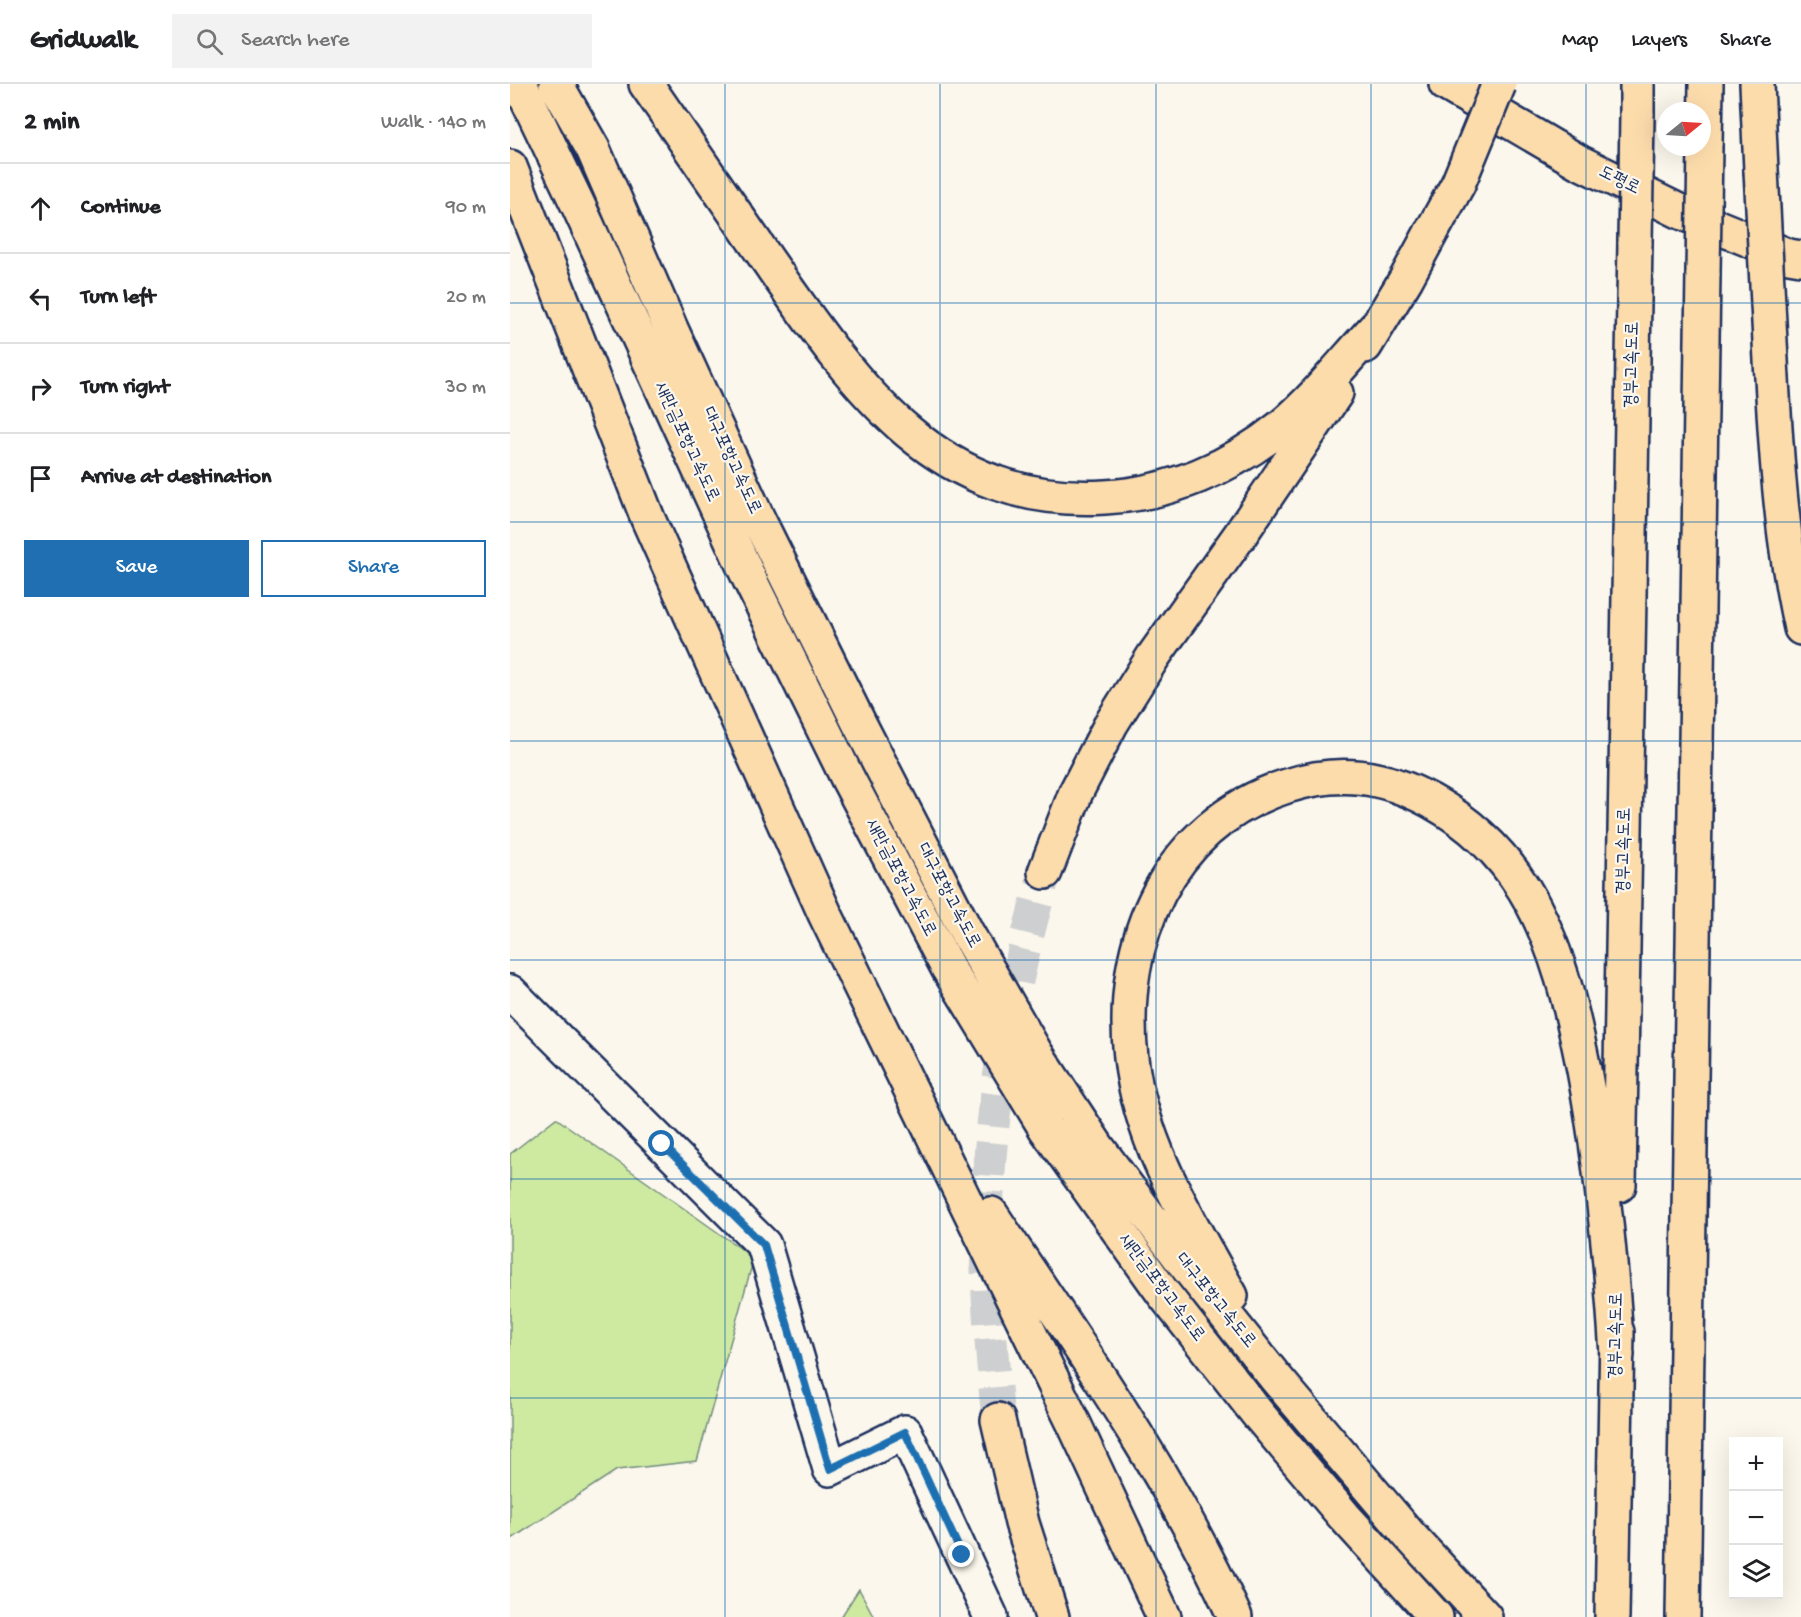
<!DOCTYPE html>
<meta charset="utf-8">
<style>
:root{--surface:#fff;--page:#f2f2f2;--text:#202124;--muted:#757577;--line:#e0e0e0;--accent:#1f6fb2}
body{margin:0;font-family:"Gochi Hand","Poor Story",sans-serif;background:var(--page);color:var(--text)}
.controls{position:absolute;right:18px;bottom:18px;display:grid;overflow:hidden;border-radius:0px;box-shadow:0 6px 24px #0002}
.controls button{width:54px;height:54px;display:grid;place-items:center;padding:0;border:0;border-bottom:2px solid var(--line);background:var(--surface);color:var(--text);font:30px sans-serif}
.compass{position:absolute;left:1147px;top:18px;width:54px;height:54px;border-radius:50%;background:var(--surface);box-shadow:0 6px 24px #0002;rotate:72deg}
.stop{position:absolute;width:18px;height:18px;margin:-14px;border:4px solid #1f6fb2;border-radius:50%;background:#fff}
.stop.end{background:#1f6fb2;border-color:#fff;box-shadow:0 2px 6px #0008}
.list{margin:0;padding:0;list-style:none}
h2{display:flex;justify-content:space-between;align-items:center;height:78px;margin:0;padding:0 24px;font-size:26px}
h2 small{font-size:20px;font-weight:400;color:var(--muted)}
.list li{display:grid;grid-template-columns:39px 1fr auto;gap:18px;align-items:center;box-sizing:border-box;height:90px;padding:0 24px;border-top:2px solid var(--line)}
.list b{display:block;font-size:22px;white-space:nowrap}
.list em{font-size:20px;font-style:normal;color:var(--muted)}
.actions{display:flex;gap:12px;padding:18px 24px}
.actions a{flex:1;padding:14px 0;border:2px solid var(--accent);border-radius:0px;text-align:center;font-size:21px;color:var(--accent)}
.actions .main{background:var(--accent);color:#fff}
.icon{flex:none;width:33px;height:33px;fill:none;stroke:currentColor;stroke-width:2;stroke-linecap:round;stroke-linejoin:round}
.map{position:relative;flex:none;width:1291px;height:1533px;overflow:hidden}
header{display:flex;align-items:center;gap:36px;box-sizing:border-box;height:84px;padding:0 30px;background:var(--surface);border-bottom:2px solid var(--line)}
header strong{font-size:28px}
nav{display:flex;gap:33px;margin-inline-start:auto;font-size:21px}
.search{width:420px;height:54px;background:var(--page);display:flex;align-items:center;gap:15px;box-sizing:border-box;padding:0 21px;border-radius:0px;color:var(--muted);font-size:22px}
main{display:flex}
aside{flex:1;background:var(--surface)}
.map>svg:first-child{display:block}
.green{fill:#cdeaa0;stroke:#748c7f;stroke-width:1.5}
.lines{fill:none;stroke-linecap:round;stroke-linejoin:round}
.highway-tunnel{stroke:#cecfd0;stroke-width:33;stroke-dasharray:33 16;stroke-linecap:butt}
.minor-casing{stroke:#1b2f5e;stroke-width:38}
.major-casing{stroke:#1b2f5e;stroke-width:38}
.highway-casing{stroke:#1b2f5e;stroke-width:38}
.minor{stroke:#fbf7ec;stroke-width:33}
.major{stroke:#fddcac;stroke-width:33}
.highway{stroke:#fddcac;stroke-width:33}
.highway-bridge-casing{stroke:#1b2f5e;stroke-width:38;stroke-linecap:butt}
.highway-bridge{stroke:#fddcac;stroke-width:33}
.route{stroke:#1f6fb2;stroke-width:8}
.grid{fill:none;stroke:#1f6fb2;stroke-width:1.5;stroke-opacity:0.55}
.labels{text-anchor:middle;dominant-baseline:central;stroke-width:4.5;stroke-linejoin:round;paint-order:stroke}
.street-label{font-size:18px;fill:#1b2f5e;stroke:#fbf7ec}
</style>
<header>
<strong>Gridwalk</strong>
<div class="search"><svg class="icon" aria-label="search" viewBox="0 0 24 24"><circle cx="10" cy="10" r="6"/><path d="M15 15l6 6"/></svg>Search here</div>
<nav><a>Map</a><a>Layers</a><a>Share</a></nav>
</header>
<main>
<aside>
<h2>2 min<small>Walk · 140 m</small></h2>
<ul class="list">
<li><svg class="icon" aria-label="ahead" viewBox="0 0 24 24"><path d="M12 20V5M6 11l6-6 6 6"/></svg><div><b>Continue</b></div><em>90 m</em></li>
<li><svg class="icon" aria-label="left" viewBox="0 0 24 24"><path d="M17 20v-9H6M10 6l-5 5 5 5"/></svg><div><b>Turn left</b></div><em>20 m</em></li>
<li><svg class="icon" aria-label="right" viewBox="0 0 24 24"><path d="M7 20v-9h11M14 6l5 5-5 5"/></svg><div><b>Turn right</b></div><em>30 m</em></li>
<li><svg class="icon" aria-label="arrive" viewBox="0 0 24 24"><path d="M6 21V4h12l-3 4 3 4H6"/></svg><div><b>Arrive at destination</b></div></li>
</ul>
<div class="actions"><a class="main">Save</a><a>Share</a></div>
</aside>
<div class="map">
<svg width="1291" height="1533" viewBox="0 0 1291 1533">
<rect width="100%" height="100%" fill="#fbf7ec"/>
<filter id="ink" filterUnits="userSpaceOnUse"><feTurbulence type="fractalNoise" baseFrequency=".0167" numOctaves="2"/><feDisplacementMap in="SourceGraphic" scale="12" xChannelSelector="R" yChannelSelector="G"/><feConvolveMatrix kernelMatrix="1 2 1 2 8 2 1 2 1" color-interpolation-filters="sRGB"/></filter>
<g filter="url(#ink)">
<path class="green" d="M46 1034 244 1174 187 1377 107 1386 0 1456V1070Z
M349 1505 364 1533H331Z"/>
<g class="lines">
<path class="highway-tunnel" d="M488 1336C482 1270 475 1204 477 1137 479 1019 502 901 535 788"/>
<defs>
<path id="minor" d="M0 908 254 1161 320 1385 395 1348 481 1533"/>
<path id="major" d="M936 0 1069 78 1171 128 1279 172 1291 174"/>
<path id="highway" d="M10 0 68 121 240 496 338 695 438 884 536 1045 653 1209 747 1329 834 1432 926 1533
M46 0 83 65 161 245 248 435 348 637 457 849 525 968 588 1064 671 1175 765 1293 900 1452 975 1533
M136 0C176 58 216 116 256 174 343 299 424 423 595 413 659 410 722 383 771 343 806 314 835 276 866 243
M1247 0 1251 86
M1127 31V0
M1195 61 1196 0
M0 83 138 435 315 830 565 1342 654 1533
M1258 220C1264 327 1267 438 1291 544
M855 262 896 195 922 147
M535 788 566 708 601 640 643 573 730 451 826 309
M1109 1101 1125 158
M481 1130C568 1261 660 1390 725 1533
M721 1212C680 1138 631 1061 621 974 608 856 658 740 777 702 829 685 873 691 921 717 959 738 991 768 1014 805 1047 859 1062 925 1074 986 1092 1081 1101 1175 1107 1271
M488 1336 512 1439 542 1533
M1102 1533 1107 1248
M1173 1533 1193 189"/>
</defs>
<use href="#minor" class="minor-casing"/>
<use href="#major" class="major-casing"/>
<use href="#highway" class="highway-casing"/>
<use href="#minor" class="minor"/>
<use href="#major" class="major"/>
<use href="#highway" class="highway"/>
<defs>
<path id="highway-bridge" d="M1251 86 1258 220
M922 147 948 100 989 0
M1125 158 1127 31
M1193 189 1195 61"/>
</defs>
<use href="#highway-bridge" class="highway-bridge-casing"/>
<use href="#highway-bridge" class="highway-bridge"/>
</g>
</g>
<g class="lines" filter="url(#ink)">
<path class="route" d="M152 1060 254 1161 320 1385 395 1348 452 1471"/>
</g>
<path class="grid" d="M215 0V1533M430 0V1533M646 0V1533M861 0V1533M1076 0V1533M0 219H1291M0 438H1291M0 657H1291M0 876H1291M0 1095H1291M0 1314H1291"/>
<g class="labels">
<g class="street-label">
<text transform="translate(1109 97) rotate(26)">도평로</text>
<text transform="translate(1123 281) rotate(-89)">경부고속도로</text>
<text transform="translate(176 358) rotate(65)">새만금포항고속도로</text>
<text transform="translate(221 377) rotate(65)">대구포항고속도로</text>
<text transform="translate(1115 767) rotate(-89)">경부고속도로</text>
<text transform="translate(390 794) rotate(62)">새만금포항고속도로</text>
<text transform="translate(438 812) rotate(62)">대구포항고속도로</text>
<text transform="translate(651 1204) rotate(53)">새만금포항고속도로</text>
<text transform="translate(705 1217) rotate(51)">대구포항고속도로</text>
<text transform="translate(1107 1252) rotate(-89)">경부고속도로</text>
</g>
</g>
</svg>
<div class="controls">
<button>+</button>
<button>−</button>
<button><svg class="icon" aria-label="layers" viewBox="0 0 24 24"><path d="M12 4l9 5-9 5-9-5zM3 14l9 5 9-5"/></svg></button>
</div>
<svg class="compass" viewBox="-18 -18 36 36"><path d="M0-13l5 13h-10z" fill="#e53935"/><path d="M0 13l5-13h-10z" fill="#757577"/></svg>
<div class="stop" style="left:152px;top:1060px"></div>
<div class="stop end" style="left:452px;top:1471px"></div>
</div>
</main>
